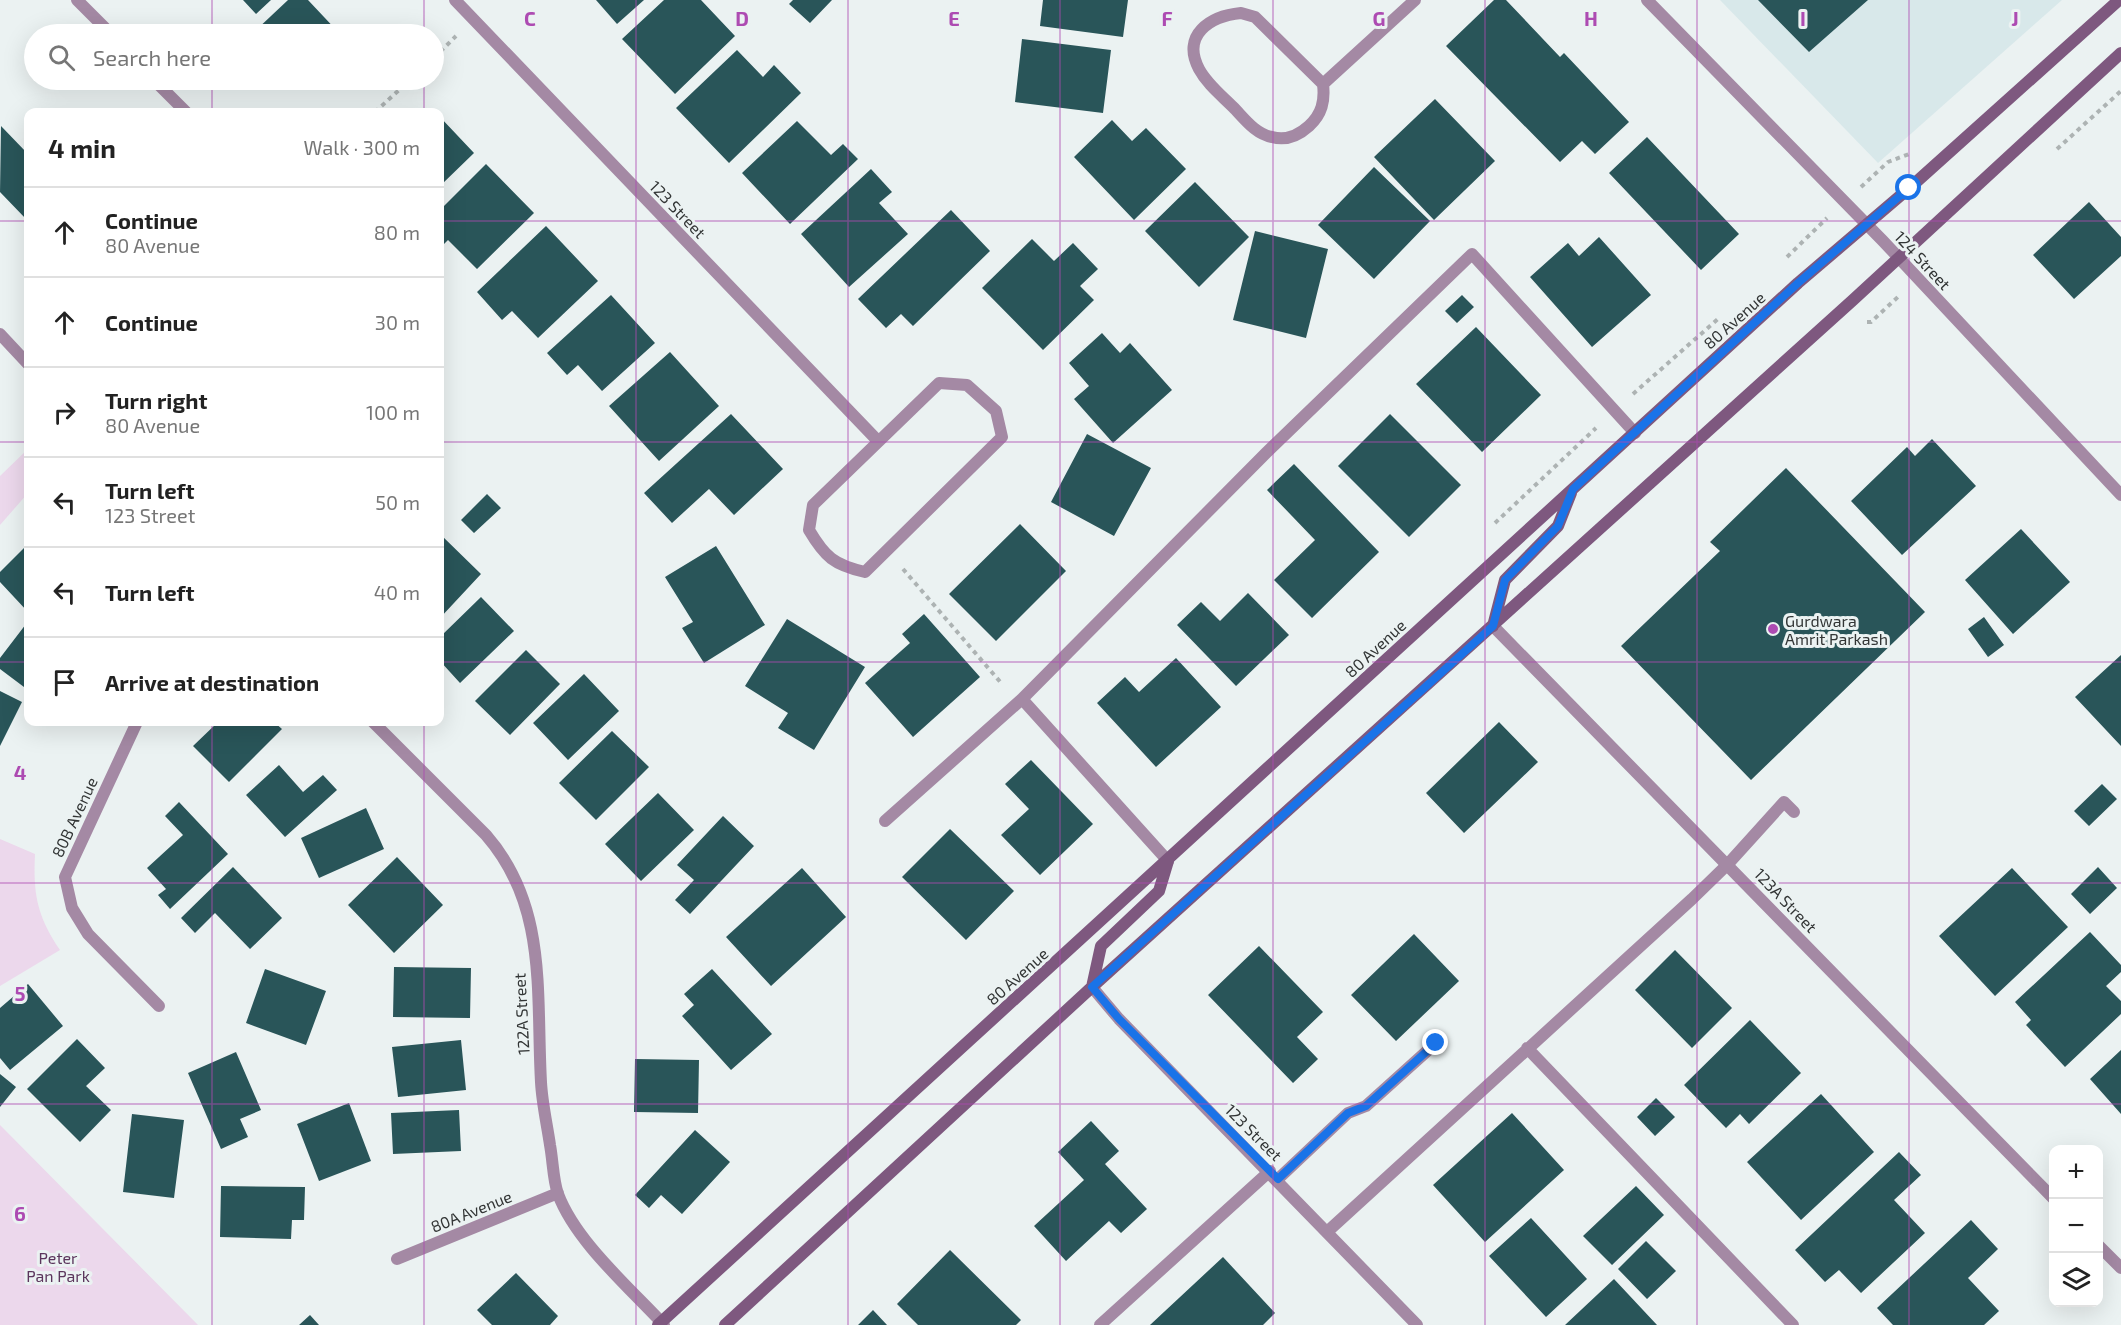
<!DOCTYPE html>
<meta charset="utf-8">
<style>
:root{--surface:#fff;--page:#f2f2f2;--text:#222;--muted:#767676;--line:#e0e0e0}
body{margin:0;font-family:"Exo 2",sans-serif;background:var(--page);color:var(--text)}
.controls{position:absolute;right:18px;bottom:18px;display:grid;overflow:hidden;border-radius:12px;box-shadow:0 6px 24px #0002}
.controls button{width:54px;height:54px;display:grid;place-items:center;padding:0;border:0;border-bottom:2px solid var(--line);background:var(--surface);color:var(--text);font:30px sans-serif}
.stop{position:absolute;width:18px;height:18px;margin:-14px;border:4px solid #1a73e8;border-radius:50%;background:#fff}
.stop.end{background:#1a73e8;border-color:#fff;box-shadow:0 2px 6px #0008}
.list{margin:0;padding:0;list-style:none}
h2{display:flex;justify-content:space-between;align-items:center;height:78px;margin:0;padding:0 24px;font-size:26px}
h2 small{font-size:20px;font-weight:400;color:var(--muted)}
.list li{display:grid;grid-template-columns:39px 1fr auto;gap:18px;align-items:center;box-sizing:border-box;height:90px;padding:0 24px;border-top:2px solid var(--line)}
.list b{display:block;font-size:22px;white-space:nowrap}
.list p{margin:0;font-size:20px;white-space:nowrap;color:var(--muted)}
.list em{font-size:20px;font-style:normal;color:var(--muted)}
.icon{flex:none;width:33px;height:33px;fill:none;stroke:currentColor;stroke-width:2;stroke-linecap:round;stroke-linejoin:round}
.map{position:relative;flex:none;width:2121px;height:1325px;overflow:hidden}
.search{position:absolute;background:var(--surface);box-shadow:0 6px 24px #0002;left:24px;top:24px;width:420px;height:66px;display:flex;align-items:center;gap:15px;box-sizing:border-box;padding:0 21px;border-radius:33px;color:var(--muted);font-size:22px}
.panel{position:absolute;background:var(--surface);box-shadow:0 6px 24px #0002;left:24px;top:108px;width:420px;height:618px;border-radius:12px}
.map>svg:first-child{display:block}
.built{fill:#d8e8ea}
.green{fill:#ecd8ec}
.building{fill:#295559}
.lines{fill:none;stroke-linecap:round;stroke-linejoin:round}
.path{stroke:#adb3b3;stroke-width:4;stroke-dasharray:4.5 4.5;stroke-linecap:butt}
.service{stroke:#a489a4;stroke-width:12}
.minor{stroke:#a489a4;stroke-width:12}
.tertiary{stroke:#a489a4;stroke-width:12}
.secondary{stroke:#7e587f;stroke-width:12}
.route{stroke:#1a73e8;stroke-width:8}
.grid{fill:none;stroke:#ad4bb2;stroke-width:1.5;stroke-opacity:0.55}
.poi-dot{fill:#ad4bb2;stroke:#ebf2f2;stroke-width:2}
.labels{text-anchor:middle;dominant-baseline:central;stroke-width:6;stroke-linejoin:round;paint-order:stroke}
.street-label{font-size:16px;fill:#323535;stroke:#ebf2f2}
.poi-label{font-size:16px;fill:#323535;stroke:#ebf2f2;text-anchor:start}
.park-label{font-size:16px;fill:#5c365d;stroke:#ebf2f2}
.grid-label{font-size:20px;text-anchor:middle;font-weight:bold;fill:#ad4bb2;stroke:#ebf2f2;stroke-width:6;stroke-linejoin:round;paint-order:stroke}
</style>
<div class="map">
<svg width="2121" height="1325" viewBox="0 0 2121 1325">
<rect width="100%" height="100%" fill="#ebf2f2"/>
<path class="built" d="M1720 0H2062L1878 163Z"/>
<path class="green" d="M28 449V493L0 525V476Z
M0 839 35 854C33 894 37 916 60 950L0 986Z
M0 1125 198 1325H0Z"/>
<path class="building" d="M243 0H271L256 14Z
M288 0H308L340 34H257L254 32Z
M596 0H644L617 24Z
M664 0H701L735 36 675 94 622 39Z
M793 0H832L810 23 789 4Z
M1043 0H1128L1123 37 1040 26Z
M1494 0H1506L1560 57 1564 53 1629 122 1595 154 1582 141 1560 162 1446 46Z
M1758 0H1868L1809 52Z
M1022 39 1111 50 1103 113 1015 102Z
M737 50 763 77 774 65 801 93 729 163 676 108Z
M1435 99 1495 161 1434 220 1374 157Z
M440 117 474 153 440 186Z
M1112 120 1132 141 1146 128 1186 169 1134 220 1074 157Z
M797 121 831 155 843 144 858 159 790 224 742 173Z
M1 126 27 153 28 151V217L26 219 0 192Z
M1647 137 1739 234 1701 270 1609 173Z
M486 164 534 213 477 269 448 240 440 248V210Z
M1374 167 1430 221 1374 279 1318 225Z
M871 169 892 192 879 203 908 234 849 287 801 234Z
M1195 182 1249 237 1199 287 1145 231Z
M2089 202 2121 237V256L2074 299 2033 255Z
M951 210 990 251 913 326 901 314 886 328 858 299Z
M546 226 598 281 538 338 512 311 502 320 477 292Z
M1255 231 1328 249 1306 338 1233 320Z
M1599 237 1651 295 1592 347 1530 277 1568 243 1579 256Z
M1032 239 1054 261 1073 243 1098 269 1080 286 1094 300 1043 350 982 288Z
M611 295 655 343 602 391 578 365 567 375 547 353Z
M1462 295 1474 307 1457 323 1445 311Z
M1476 327 1541 395 1482 452 1416 384Z
M1102 333 1120 353 1130 343 1172 390 1113 443 1074 399 1089 386 1069 363Z
M670 352 719 406 659 461 609 406Z
M731 414 783 469 734 515 709 489 672 523 644 493Z
M1390 414 1461 485 1409 537 1338 466Z
M1087 434 1151 468 1114 536 1051 502Z
M1932 439 1976 486 1902 555 1851 501 1907 447 1915 456Z
M1294 464 1379 552 1312 618 1274 580 1315 540 1267 490Z
M1786 468 1925 612 1751 780 1621 646 1720 551 1710 542Z
M487 494 501 508 474 533 461 520Z
M1020 524 1066 571 996 641 949 594Z
M2021 529 2070 582 2013 634 1965 580Z
M440 534 481 574 440 618Z
M28 544V612L0 582V572Z
M716 546 765 625 704 663 682 628 693 622 665 577Z
M1248 593 1289 635 1236 686 1177 625 1201 602 1220 621Z
M481 597 514 631 460 683 440 661V637Z
M924 614 980 677 913 737 865 683 910 643 902 634Z
M1984 617 2004 645 1988 657 1968 629Z
M787 619 865 667 814 750 778 728 788 713 745 686Z
M26 624 28 626V690L0 669V658Z
M526 650 560 684 510 735 475 701Z
M2121 655V746L2075 697Z
M1176 658 1221 707 1156 767 1097 703 1125 677 1139 692Z
M584 674 619 711 568 760 533 723Z
M0 691 22 702 0 746Z
M218 722H274L282 729 229 782 193 746Z
M1499 722 1538 762 1464 833 1426 793Z
M612 731 649 767 596 820 559 783Z
M1031 760 1093 824 1040 875 1001 835 1029 809 1005 784Z
M279 765 303 792 323 775 337 790 285 837 246 795Z
M2102 784 2117 799 2089 826 2074 811Z
M658 793 694 830 641 881 605 844Z
M179 802 228 854 170 909 158 895 166 889 147 868 183 835 165 816Z
M366 808 384 849 319 878 301 838Z
M723 816 754 846 690 914 675 900 694 880 677 865Z
M950 829 1014 891 966 940 902 877Z
M397 857 443 905 394 953 348 905Z
M233 867 282 918 250 949 215 913 195 933 181 918Z
M2098 867 2117 888 2090 914 2071 894Z
M802 868 846 917 771 986 726 937Z
M2012 868 2068 927 1995 996 1939 936Z
M2090 932 2121 965V972L2106 986 2121 1001V1014L2065 1067 2026 1025 2031 1020 2015 1002Z
M1414 934 1459 981 1396 1041 1351 995Z
M1259 946 1323 1012 1297 1037 1318 1059 1293 1083 1208 995Z
M1675 950 1732 1008 1692 1048 1635 990Z
M394 967 471 968 470 1018 393 1017Z
M265 969 326 991 306 1045 246 1023Z
M712 969 772 1034 731 1070 682 1016 694 1005 684 994Z
M28 984 63 1026 10 1070 0 1058V1008Z
M1750 1020 1801 1073 1749 1124 1740 1114 1726 1128 1684 1085Z
M77 1039 105 1068 86 1086 111 1110 80 1142 27 1089Z
M461 1040 466 1090 398 1097 392 1047Z
M2121 1050V1114L2090 1079Z
M236 1052 261 1110 240 1119 248 1137 221 1149 188 1073Z
M635 1059 699 1060 698 1113 634 1112Z
M0 1074 16 1087 0 1107Z
M1821 1094 1874 1152 1801 1220 1747 1162Z
M1656 1098 1675 1117 1655 1136 1637 1117Z
M349 1103 371 1161 319 1181 297 1124Z
M459 1110 461 1151 393 1154 391 1113Z
M1512 1113 1564 1170 1485 1242 1433 1185Z
M132 1114 184 1120 174 1198 123 1192Z
M1091 1121 1119 1151 1105 1164 1147 1209 1121 1233 1109 1221 1066 1261 1034 1226 1084 1180 1058 1152Z
M695 1130 730 1162 682 1214 661 1195 649 1208 635 1195Z
M1899 1152 1921 1175 1894 1200 1925 1233 1861 1293 1839 1270 1825 1282 1795 1250Z
M221 1186 305 1187 304 1220H292L291 1239 220 1237Z
M1636 1186 1664 1215 1612 1265 1583 1236Z
M1531 1218 1587 1279 1546 1317 1489 1256Z
M1971 1220 1998 1249 1968 1278 1999 1311 1984 1325H1893L1877 1308Z
M1646 1241 1676 1271 1647 1299 1618 1269Z
M950 1250 1021 1320 1016 1325H918L897 1304Z
M1223 1257 1275 1313 1263 1325H1150Z
M516 1273 558 1316 550 1325H492L477 1310Z
M1614 1279 1657 1325H1565Z
M873 1310 887 1325H858Z
M310 1315 319 1325H299Z"/>
<g class="lines">
<path class="path" d="M434 58 456 36
M375 112 410 80
M2057 149 2121 91
M1861 187 1888 162 1909 154
M1787 257 1827 218
M1867 322H1871L1900 295
M1633 394 1719 318
M1495 523 1596 428
M903 569 1002 684"/>
<path class="service" d="M77 0 111 34
M154 80 186 112
M1022 699 1168 861
M885 821 1022 699 1266 453 1472 254 1635 433
M1527 1048 1793 1325
M1278 1179 1348 1113 1366 1106 1436 1043
M1327 1232 1692 899 1728 864 1784 802 1794 812
M1100 1325 1270 1171"/>
<path class="minor" d="M455 0 877 440
M1241 13 1255 17 1323 84C1325 101 1322 114 1309 126 1299 135 1286 141 1272 137 1255 134 1244 118 1233 107 1221 95 1207 84 1199 69 1181 35 1210 16 1241 13Z
M1323 84 1415 0
M0 334 28 364
M939 383 967 385 996 411 1002 437 865 572C834 565 825 557 809 530L813 505Z
M1493 626 2054 1199
M137 722 65 877 72 908 88 934 159 1006
M373 722 486 835C548 906 536 993 541 1082 542 1103 547 1124 550 1145 553 1161 553 1180 558 1194 576 1242 630 1288 664 1325
M1092 987 1119 1019 1417 1325
M2098 1245 2121 1268
M397 1259 558 1193"/>
<path class="tertiary" d="M1647 0 1883 241 2121 495"/>
<path class="secondary" d="M1493 626 1505 580 1558 526 1571 493
M1092 987 1101 946 1159 891 1168 861
M658 1325 1798 283 1914 184 2119 0
M725 1325 1092 987 1853 300 2121 53"/>
</g>
<g class="lines">
<path class="route" d="M1436 1043 1366 1106 1348 1113 1278 1179 1119 1019 1092 987 1493 626 1505 580 1558 526 1573 489 1798 283 1909 188"/>
</g>
<path class="grid" d="M212 0V34M424 0V34M636 0V1325M848 0V1325M1060 0V1325M1273 0V1325M1485 0V1325M1697 0V1325M1909 0V1325M212 80V112M424 80V112M0 221H28M440 221H2121M0 442H28M440 442H2121M0 662H28M440 662H2121M212 722V1325M424 722V1325M0 883H2121M0 1104H2121"/>
<circle class="poi-dot" cx="1773" cy="629" r="6"/>
<g class="labels">
<g class="street-label">
<text transform="translate(678 209) rotate(46)">123 Street</text>
<text transform="translate(1923 260) rotate(47)">124 Street</text>
<text transform="translate(1734 320) rotate(-42)">80 Avenue</text>
<text transform="translate(1375 648) rotate(-43)">80 Avenue</text>
<text transform="translate(74 817) rotate(-65)">80B Avenue</text>
<text transform="translate(1786 900) rotate(46)">123A Street</text>
<text transform="translate(1017 976) rotate(-42)">80 Avenue</text>
<text transform="translate(521 1014) rotate(-93)">122A Street</text>
<text transform="translate(1254 1132) rotate(45)">123 Street</text>
<text transform="translate(471 1211) rotate(-22)">80A Avenue</text>
</g>
<g class="poi-label">
<text x="1785" y="620">Gurdwara<tspan x="1785" dy="18">Amrit Parkash</tspan></text>
</g>
<g class="park-label">
<text x="58" y="1257">Peter<tspan x="58" dy="18">Pan Park</tspan></text>
</g>
</g>
<g class="grid-label">
<text x="530" y="26">C</text>
<text x="742" y="26">D</text>
<text x="954" y="26">E</text>
<text x="1167" y="26">F</text>
<text x="1379" y="26">G</text>
<text x="1591" y="26">H</text>
<text x="1803" y="26">I</text>
<text x="2015" y="26">J</text>
<text x="20" y="780">4</text>
<text x="20" y="1001">5</text>
<text x="20" y="1221">6</text>
</g>
</svg>
<div class="controls">
<button>+</button>
<button>−</button>
<button><svg class="icon" aria-label="layers" viewBox="0 0 24 24"><path d="M12 4l9 5-9 5-9-5zM3 14l9 5 9-5"/></svg></button>
</div>
<div class="stop" style="left:1909px;top:188px"></div>
<div class="stop end" style="left:1436px;top:1043px"></div>
<div class="search"><svg class="icon" aria-label="search" viewBox="0 0 24 24"><circle cx="10" cy="10" r="6"/><path d="M15 15l6 6"/></svg>Search here</div>
<section class="panel">
<h2>4 min<small>Walk · 300 m</small></h2>
<ul class="list">
<li><svg class="icon" aria-label="ahead" viewBox="0 0 24 24"><path d="M12 20V5M6 11l6-6 6 6"/></svg><div><b>Continue</b><p>80 Avenue</p></div><em>80 m</em></li>
<li><svg class="icon" aria-label="ahead" viewBox="0 0 24 24"><path d="M12 20V5M6 11l6-6 6 6"/></svg><div><b>Continue</b></div><em>30 m</em></li>
<li><svg class="icon" aria-label="right" viewBox="0 0 24 24"><path d="M7 20v-9h11M14 6l5 5-5 5"/></svg><div><b>Turn right</b><p>80 Avenue</p></div><em>100 m</em></li>
<li><svg class="icon" aria-label="left" viewBox="0 0 24 24"><path d="M17 20v-9H6M10 6l-5 5 5 5"/></svg><div><b>Turn left</b><p>123 Street</p></div><em>50 m</em></li>
<li><svg class="icon" aria-label="left" viewBox="0 0 24 24"><path d="M17 20v-9H6M10 6l-5 5 5 5"/></svg><div><b>Turn left</b></div><em>40 m</em></li>
<li><svg class="icon" aria-label="arrive" viewBox="0 0 24 24"><path d="M6 21V4h12l-3 4 3 4H6"/></svg><div><b>Arrive at destination</b></div></li>
</ul>
</section>
</div>
